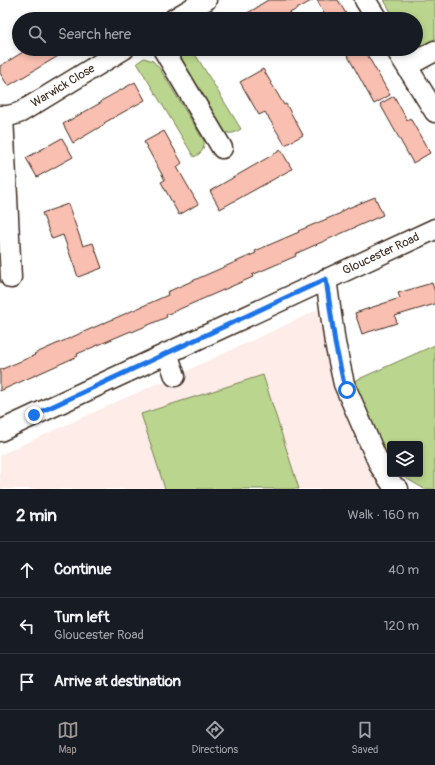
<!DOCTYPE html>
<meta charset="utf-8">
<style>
:root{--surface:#171b24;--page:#242831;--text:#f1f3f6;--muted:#9ea1a6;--line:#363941;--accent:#9f9995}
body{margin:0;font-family:Pangolin,sans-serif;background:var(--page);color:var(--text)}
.controls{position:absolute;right:12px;bottom:12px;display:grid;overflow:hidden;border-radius:4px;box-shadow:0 2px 6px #0003}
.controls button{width:36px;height:36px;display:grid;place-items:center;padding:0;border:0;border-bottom:1px solid var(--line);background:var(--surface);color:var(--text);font:20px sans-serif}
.stop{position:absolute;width:12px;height:12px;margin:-9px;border:3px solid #1a73e8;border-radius:50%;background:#fff}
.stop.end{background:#1a73e8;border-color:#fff;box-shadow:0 1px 4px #0008}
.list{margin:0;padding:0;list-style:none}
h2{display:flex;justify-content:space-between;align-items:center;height:52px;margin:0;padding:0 16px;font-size:17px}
h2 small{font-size:13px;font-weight:400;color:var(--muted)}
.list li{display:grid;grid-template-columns:26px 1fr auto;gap:12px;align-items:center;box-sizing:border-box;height:56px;padding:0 16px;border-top:1px solid var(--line)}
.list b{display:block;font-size:15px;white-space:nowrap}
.list p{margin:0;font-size:13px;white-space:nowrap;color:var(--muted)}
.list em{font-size:13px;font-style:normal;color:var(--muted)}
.icon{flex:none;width:22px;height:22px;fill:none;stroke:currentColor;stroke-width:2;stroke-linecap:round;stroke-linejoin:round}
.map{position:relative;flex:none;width:435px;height:489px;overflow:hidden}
.search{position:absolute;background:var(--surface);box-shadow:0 2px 6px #0003;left:12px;right:12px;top:12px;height:44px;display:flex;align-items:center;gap:10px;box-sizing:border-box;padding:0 14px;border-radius:22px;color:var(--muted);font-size:15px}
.sheet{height:220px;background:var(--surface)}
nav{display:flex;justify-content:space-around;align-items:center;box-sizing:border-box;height:56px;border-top:1px solid var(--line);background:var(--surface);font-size:11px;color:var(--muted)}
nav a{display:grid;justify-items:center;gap:2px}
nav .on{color:var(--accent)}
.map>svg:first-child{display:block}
.built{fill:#fdece8}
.green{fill:#bad58d;stroke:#7a8056}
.building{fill:#f9bfb1;stroke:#3b2a1e}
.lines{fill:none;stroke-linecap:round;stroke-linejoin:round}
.minor-casing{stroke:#3b2a1e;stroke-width:23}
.minor{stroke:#fff;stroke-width:20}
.route{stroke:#1a73e8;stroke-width:5}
.labels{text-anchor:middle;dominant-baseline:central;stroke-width:3.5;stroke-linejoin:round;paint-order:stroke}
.street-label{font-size:12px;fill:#3b2a1e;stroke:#fff}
</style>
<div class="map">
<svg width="435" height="489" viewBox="0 0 435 489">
<rect width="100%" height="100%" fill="#fff"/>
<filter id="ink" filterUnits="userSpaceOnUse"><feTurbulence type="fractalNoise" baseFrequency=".025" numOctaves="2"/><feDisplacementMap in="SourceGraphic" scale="8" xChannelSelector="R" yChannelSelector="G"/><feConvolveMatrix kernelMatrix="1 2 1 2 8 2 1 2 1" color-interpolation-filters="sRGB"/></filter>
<g filter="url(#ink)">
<path class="built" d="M322 308 347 390 382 489H0V455L156 384 168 382 182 377 190 369Z"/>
<path class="green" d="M384 0H435V39L417 50 415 49H416V19H395Z
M176 49H192L241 129C233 134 230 135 221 130L178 57Z
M144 58 153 61 160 69 204 141C204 150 202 153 194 157L137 63Z
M435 345V489H424L399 474H420V444H390V464L352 382Z
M263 375 299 489H165L141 414Z"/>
<path class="building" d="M268 0H313L279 19H237L258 7V6Z
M317 0H338L349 19H327Z
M28 49H70L8 86 0 73V66Z
M344 49H364L390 95 374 104Z
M263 69 284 105 286 104 303 135 285 145 265 112 259 115 240 82Z
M135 82 145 100 104 123 105 124 73 143 63 124 102 102 101 101Z
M394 96 407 120 410 118 430 153 413 163 380 104Z
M164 131 182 163 177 167 198 204 179 215 161 182 165 180 144 142Z
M62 138 73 157 37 177 26 158Z
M281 150 292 169 220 209 210 191Z
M375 197 383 215 295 254 296 256 252 275 253 277 166 315 167 317 132 332 131 331 77 354 78 356 0 391V370L35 355 34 354 79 334 168 295 167 292 256 253 255 251 299 232 298 231 341 213V211Z
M68 204 83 246 93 243 102 268 78 277 63 235 52 239 42 213Z
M432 283 435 292V304L395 316 397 323 362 334 355 313 400 298 398 293Z"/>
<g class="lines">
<defs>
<path id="minor" d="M365 0 377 19
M174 19 206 0
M163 49 222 148
M396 49 435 112
M407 66 435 51
M0 116C8 117 14 115 21 112L124 49
M3 116 11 278
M326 279 335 343 344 384 380 466 394 487 398 489
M167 353 175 376
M0 431 435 229"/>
</defs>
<use href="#minor" class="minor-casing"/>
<use href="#minor" class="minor"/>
</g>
</g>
<g class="lines" filter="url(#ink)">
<path class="route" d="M34 415 326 279 335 343 344 384 347 390"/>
</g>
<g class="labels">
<g class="street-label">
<text transform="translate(63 86) rotate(-31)">Warwick Close</text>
<text transform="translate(381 254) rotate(-25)">Gloucester Road</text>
</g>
</g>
</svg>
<div class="controls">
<button><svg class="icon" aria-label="layers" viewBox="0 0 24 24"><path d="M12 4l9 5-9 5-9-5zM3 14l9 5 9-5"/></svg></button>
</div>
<div class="stop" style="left:347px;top:390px"></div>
<div class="stop end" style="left:34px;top:415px"></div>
<div class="search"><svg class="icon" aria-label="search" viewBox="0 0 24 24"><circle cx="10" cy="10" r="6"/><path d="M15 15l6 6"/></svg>Search here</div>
</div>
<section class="sheet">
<h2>2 min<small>Walk · 160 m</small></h2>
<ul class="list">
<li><svg class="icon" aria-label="ahead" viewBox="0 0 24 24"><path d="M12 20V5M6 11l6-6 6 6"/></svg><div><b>Continue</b></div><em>40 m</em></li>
<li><svg class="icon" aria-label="left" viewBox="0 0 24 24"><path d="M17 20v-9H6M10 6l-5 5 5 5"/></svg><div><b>Turn left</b><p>Gloucester Road</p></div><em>120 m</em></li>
<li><svg class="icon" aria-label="arrive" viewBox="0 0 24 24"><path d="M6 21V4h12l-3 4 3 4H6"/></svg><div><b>Arrive at destination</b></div></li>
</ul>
</section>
<nav>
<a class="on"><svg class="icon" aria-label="map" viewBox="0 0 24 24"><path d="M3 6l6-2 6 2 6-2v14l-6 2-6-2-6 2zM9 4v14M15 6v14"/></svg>Map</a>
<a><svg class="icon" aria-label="directions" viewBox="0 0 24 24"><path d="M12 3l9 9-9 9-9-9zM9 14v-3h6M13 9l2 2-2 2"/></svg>Directions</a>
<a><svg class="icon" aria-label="saved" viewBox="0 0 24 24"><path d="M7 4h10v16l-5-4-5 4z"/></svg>Saved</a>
</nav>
